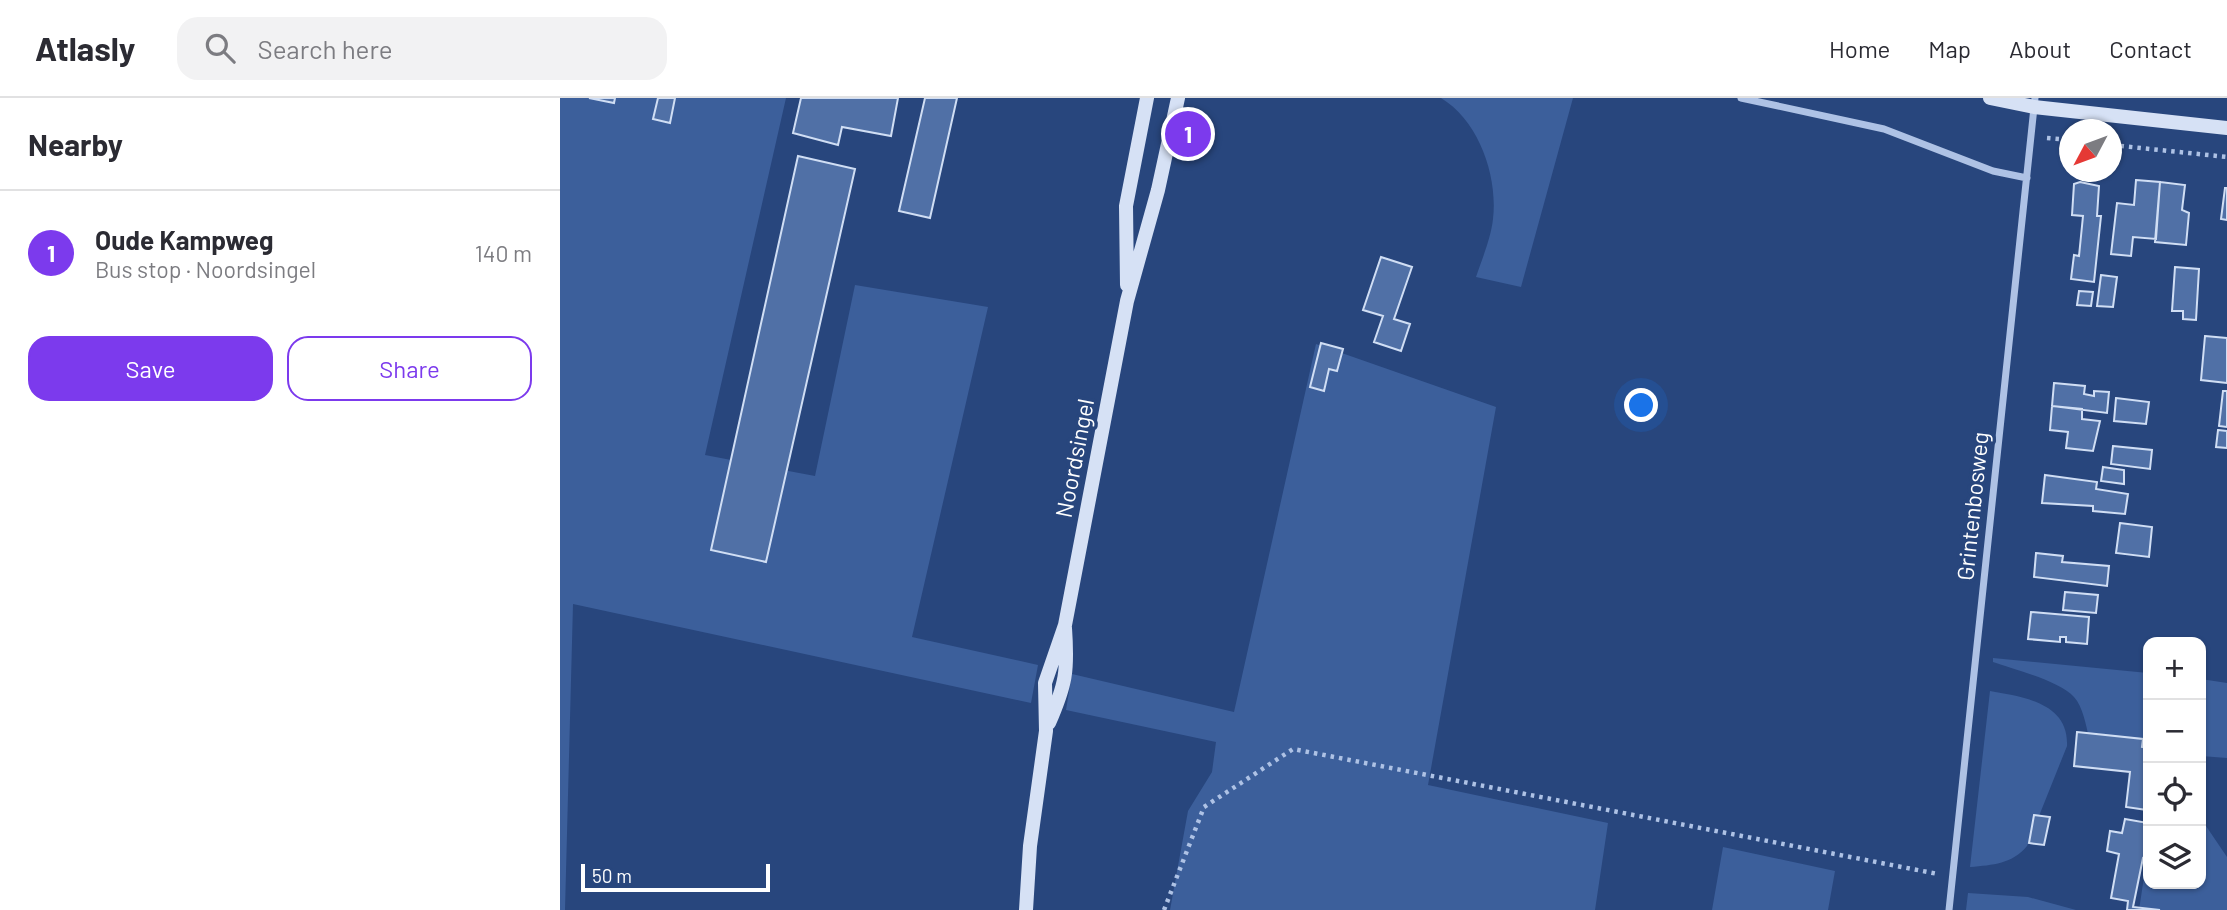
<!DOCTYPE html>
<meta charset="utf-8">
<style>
:root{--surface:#fff;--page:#f2f2f3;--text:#2b2b33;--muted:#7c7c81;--line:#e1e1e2;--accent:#7c3aed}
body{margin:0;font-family:Barlow,sans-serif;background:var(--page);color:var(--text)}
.controls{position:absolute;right:21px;bottom:21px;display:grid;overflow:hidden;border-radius:14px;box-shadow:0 2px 5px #0004}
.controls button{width:63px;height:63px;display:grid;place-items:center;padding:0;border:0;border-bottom:2px solid var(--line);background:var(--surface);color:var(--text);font:35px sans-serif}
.compass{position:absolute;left:1499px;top:21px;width:63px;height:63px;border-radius:50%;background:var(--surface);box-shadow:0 2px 5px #0004;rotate:229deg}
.scale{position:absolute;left:21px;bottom:18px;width:189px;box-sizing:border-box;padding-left:7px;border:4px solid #fff;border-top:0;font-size:19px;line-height:24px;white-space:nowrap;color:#fff;-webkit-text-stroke:5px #28467d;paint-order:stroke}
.you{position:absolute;left:1082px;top:308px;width:24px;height:24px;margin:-18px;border:5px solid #fff;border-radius:50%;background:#1a73e8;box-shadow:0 0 0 10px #1a73e833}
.badge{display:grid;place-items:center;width:46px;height:46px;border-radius:50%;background:var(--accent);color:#fff;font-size:23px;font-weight:700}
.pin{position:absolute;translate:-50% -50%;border:4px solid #fff;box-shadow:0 2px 7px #0006}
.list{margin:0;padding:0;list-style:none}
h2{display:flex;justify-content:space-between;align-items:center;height:91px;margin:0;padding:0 28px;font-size:30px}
h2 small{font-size:23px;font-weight:400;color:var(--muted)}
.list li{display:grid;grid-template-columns:46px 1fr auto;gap:21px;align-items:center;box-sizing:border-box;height:126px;padding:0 28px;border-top:2px solid var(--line)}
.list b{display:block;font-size:26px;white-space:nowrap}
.list p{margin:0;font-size:23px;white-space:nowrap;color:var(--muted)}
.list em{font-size:23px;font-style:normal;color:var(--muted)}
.actions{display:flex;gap:14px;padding:21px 28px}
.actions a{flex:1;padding:16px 0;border:2px solid var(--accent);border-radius:21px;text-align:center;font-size:24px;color:var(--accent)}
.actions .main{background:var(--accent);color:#fff}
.icon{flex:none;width:38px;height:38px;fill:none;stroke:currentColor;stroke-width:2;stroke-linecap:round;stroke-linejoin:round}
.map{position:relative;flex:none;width:1667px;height:812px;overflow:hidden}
header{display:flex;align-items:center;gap:42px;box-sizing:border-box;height:98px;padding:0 35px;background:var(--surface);border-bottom:2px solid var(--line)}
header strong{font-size:33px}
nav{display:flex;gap:38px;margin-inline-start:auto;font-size:24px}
.search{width:490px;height:63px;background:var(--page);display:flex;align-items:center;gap:18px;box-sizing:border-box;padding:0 24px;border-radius:21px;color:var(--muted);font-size:26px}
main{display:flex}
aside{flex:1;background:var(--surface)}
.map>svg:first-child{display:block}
.green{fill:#3c5f9b}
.building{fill:#5070a6;stroke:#d0def4;stroke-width:2}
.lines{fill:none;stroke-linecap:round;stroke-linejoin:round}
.path{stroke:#aec2e5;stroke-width:4.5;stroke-dasharray:3.5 5;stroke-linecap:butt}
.street{stroke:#aec2e5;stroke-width:7}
.secondary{stroke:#d6e1f5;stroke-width:14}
.labels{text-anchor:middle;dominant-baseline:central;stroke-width:7;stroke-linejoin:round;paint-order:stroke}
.street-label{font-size:23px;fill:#fff;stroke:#28467d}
</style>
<header>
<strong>Atlasly</strong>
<div class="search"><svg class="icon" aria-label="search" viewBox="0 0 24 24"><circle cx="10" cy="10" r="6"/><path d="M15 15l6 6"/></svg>Search here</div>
<nav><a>Home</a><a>Map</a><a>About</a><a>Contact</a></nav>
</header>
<main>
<aside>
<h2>Nearby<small></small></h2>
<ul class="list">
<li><span class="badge">1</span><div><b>Oude Kampweg</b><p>Bus stop · Noordsingel</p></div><em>140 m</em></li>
</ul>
<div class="actions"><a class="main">Save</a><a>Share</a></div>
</aside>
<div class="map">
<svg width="1667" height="812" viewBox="0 0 1667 812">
<rect width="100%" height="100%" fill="#28467d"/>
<path class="green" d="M0 0H226L145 357 255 378 295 187 428 209 352 539 478 567 471 605 13 506 5 812H0Z
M881 0H1013L961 189 916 179C922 161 931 140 933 121 938 78 919 23 881 0Z
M756 246 936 309 868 687 1048 725 1035 812H610L628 713 652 674 656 644 506 612 512 576 674 614Z
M1433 560 1588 575V650L1529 640C1526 627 1523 609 1514 599 1500 583 1453 571 1433 564Z
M1641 581 1667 585V660L1641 658Z
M1430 593C1464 599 1509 605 1507 648L1467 748C1452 766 1433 767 1410 769Z
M1641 727 1646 728 1667 759V812H1579L1588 753V786H1641Z
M1163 749 1275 773 1268 812H1152Z
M1408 795 1468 799 1516 812H1406Z"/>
<path class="building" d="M29 0H55L54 5Z
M98 0H115L110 25 93 21Z
M241 0H338L331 38 282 29 278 47 233 35Z
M365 0H397L370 120 339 113Z
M238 58 295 71 206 464 151 452Z
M1576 82 1600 84 1596 141 1573 139 1571 158 1551 156 1557 105 1574 107Z
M1520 84 1539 88 1537 118H1541L1534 184 1511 181 1514 157 1519 158 1523 118 1512 117 1514 86Z
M1600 84 1625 87 1622 112 1629 115 1626 147 1595 144Z
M1665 90H1667V122L1661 121Z
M821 159 852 169 834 221 850 226 841 253 814 244 823 218 803 212Z
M1615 169 1639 171 1636 222 1623 221V213H1612Z
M1541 177 1557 179 1553 209 1537 208Z
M1519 193 1533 194 1531 208 1517 207Z
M1645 238 1667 240V285L1641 282Z
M761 245 783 251 777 273 769 271 764 293 750 289Z
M1494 285 1525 288 1524 296 1534 298V293L1549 294 1547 315 1492 308Z
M1663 293H1667V329L1659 328Z
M1556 300 1589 304 1586 326 1554 323Z
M1492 308 1522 311V321L1540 323 1533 353 1506 350 1508 334 1490 332Z
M1658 332 1667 333V350L1656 349Z
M1553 348 1592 352 1590 371 1551 366Z
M1543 369 1564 372V386L1541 383Z
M1485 377 1537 384 1536 391 1568 396 1565 416 1533 413V408L1482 405Z
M1560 425 1592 429 1589 459 1556 455Z
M1476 455 1503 458 1502 464 1549 468 1547 488 1474 479Z
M1505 494 1538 497 1536 515 1503 512Z
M1471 514 1529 519 1527 546 1506 544V539H1500V544L1468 541Z
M1517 634 1583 641 1582 649 1588 650 1587 712 1566 709 1570 674 1514 668Z
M1474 717 1490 719 1484 747 1469 745Z
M1565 721 1588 725V761L1583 760 1573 809 1600 812H1567L1568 803 1551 800 1559 756 1547 753 1550 733 1562 735Z"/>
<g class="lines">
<path class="path" d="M1487 40 1510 42
M1552 47 1667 59
M604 812 644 709 733 651 1378 776"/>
<path class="street" d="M1181 0 1324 31 1433 73 1467 80
M1389 812 1475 0"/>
<path class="secondary" d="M1430 0 1474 9 1667 30
M567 187 566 108 587 0
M489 625C506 586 508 573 505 530
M466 812 470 748 486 633 485 585 505 527 567 203 598 92 618 0"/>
</g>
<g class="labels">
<g class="street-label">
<text transform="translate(514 360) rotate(-79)">Noordsingel</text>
<text transform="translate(1412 408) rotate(-84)">Grintenbosweg</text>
</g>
</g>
</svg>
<div class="controls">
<button>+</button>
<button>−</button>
<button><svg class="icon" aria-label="locate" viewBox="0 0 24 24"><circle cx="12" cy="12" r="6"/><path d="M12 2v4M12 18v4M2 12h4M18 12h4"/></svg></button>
<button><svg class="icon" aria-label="layers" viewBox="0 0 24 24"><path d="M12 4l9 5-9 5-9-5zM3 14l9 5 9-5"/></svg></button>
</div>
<svg class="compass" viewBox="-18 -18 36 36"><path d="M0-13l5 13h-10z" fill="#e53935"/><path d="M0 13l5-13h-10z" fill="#7c7c81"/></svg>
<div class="scale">50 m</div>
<div class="you"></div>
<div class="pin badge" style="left:628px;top:36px">1</div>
</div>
</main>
